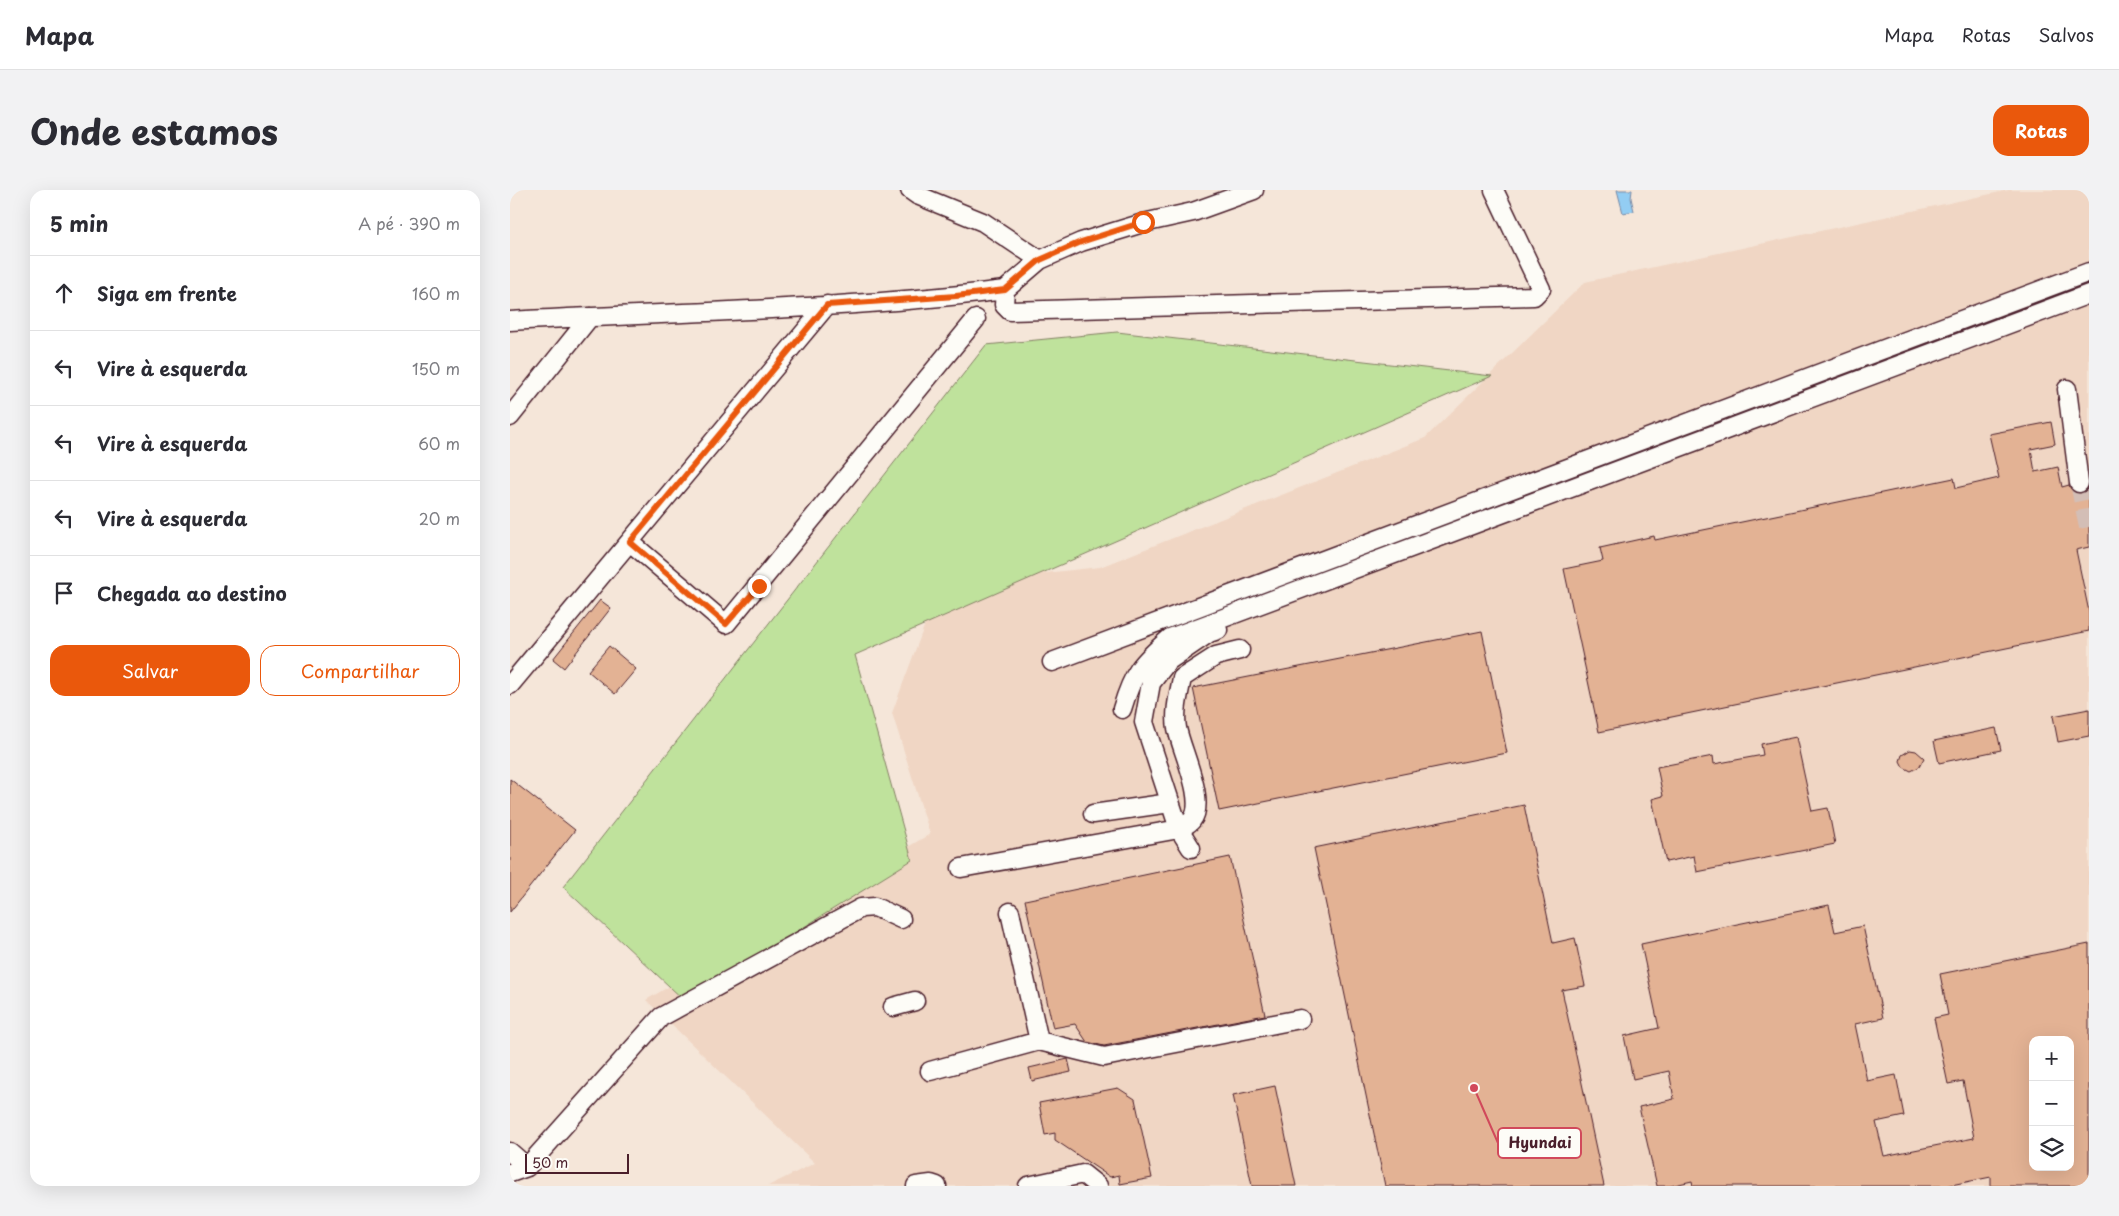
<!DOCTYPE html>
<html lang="pt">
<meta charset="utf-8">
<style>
:root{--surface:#fff;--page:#f2f2f3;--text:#2b2b33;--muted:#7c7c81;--line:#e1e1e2;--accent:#ea580c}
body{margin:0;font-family:"Playpen Sans",sans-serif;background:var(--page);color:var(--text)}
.controls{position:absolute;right:15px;bottom:15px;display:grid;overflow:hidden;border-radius:10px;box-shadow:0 5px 20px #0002}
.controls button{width:45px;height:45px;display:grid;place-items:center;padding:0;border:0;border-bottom:1px solid var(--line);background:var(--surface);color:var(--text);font:25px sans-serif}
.scale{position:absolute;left:15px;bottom:12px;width:104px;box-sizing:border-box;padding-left:5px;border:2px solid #4a1f2b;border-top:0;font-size:14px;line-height:18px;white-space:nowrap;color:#4a1f2b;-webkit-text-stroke:4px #fdfcf7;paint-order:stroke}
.stop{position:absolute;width:15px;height:15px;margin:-11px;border:4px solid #ea580c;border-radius:50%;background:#fff}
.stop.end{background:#ea580c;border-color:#fff;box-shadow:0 1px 5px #0008}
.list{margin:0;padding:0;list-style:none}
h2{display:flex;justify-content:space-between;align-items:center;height:65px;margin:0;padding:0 20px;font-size:21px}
h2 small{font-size:16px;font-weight:400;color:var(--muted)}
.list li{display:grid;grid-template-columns:32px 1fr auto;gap:15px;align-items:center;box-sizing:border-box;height:75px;padding:0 20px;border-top:1px solid var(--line)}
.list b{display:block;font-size:19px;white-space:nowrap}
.list em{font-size:16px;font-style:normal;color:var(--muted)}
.actions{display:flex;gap:10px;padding:15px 20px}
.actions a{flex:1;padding:11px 0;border:1px solid var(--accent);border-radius:15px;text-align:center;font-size:18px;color:var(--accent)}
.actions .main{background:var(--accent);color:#fff}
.icon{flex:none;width:28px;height:28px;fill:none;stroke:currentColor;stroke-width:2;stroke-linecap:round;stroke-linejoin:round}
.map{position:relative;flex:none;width:1579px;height:996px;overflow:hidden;border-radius:15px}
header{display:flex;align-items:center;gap:30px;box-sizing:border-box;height:70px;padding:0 25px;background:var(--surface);border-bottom:1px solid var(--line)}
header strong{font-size:24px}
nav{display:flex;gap:28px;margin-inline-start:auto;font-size:18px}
.intro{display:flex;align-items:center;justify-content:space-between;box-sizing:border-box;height:120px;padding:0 30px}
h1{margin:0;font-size:35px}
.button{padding:12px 22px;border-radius:15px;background:var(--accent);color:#fff;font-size:18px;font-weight:700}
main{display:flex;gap:30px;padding:0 30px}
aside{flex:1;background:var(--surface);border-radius:15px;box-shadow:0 5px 20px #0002}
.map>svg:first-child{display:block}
.built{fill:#f0d6c4;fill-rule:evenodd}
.green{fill:#bfe29c;stroke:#848064}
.water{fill:#93cdf3;stroke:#7687a3}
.building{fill:#e3b294;stroke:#4a1f2b;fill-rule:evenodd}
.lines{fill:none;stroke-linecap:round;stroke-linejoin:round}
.minor-tunnel{stroke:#d3beb6;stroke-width:18;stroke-dasharray:18 9;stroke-linecap:butt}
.minor-casing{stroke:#4a1f2b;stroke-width:21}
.minor{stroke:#fdfcf7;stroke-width:18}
.route{stroke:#ea580c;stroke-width:6}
.leader{fill:none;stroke:#d1495b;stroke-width:2}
.callout-dot{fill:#d1495b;stroke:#fdfcf7;stroke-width:2}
.callout{fill:#fdfcf7;stroke:#d1495b;stroke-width:2}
.callout-label{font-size:15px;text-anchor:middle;font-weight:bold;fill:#4a1f2b}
</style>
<header>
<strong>Mapa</strong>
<nav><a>Mapa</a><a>Rotas</a><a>Salvos</a></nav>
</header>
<div class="intro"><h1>Onde estamos</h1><a class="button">Rotas</a></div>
<main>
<aside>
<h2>5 min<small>A pé · 390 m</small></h2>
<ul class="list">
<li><svg class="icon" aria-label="ahead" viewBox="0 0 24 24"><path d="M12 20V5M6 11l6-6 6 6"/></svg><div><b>Siga em frente</b></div><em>160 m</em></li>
<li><svg class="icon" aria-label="left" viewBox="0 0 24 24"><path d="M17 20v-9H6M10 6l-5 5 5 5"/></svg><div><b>Vire à esquerda</b></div><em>150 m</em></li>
<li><svg class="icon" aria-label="left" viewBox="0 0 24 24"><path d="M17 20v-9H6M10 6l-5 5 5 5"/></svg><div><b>Vire à esquerda</b></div><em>60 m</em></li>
<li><svg class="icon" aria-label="left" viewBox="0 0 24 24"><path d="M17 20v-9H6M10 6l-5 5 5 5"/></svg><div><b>Vire à esquerda</b></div><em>20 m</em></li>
<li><svg class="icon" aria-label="arrive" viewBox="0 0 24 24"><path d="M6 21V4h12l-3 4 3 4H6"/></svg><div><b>Chegada ao destino</b></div></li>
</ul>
<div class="actions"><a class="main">Salvar</a><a>Compartilhar</a></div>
</aside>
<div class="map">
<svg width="1579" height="996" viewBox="0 0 1579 996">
<rect width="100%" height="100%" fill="#f5e6d9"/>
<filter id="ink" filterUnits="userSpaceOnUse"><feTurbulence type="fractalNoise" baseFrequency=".02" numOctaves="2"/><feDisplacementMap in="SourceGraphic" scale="10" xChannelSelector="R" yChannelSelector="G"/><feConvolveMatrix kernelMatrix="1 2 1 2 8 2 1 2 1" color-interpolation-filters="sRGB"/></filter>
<g filter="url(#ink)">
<path class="built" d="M1499 0H1579V996H258L305 973 136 810 420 644 382 523 415 434 497 387 590 377 915 248 1075 92ZM1523 850H1560V977H1523Z"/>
<path class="green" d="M607 142 982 186 345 465 402 670 175 811 53 697 476 155Z"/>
<path class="water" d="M1107 0H1122L1121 8 1124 21 1113 23Z"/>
<path class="building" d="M1541 232 1545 254 1521 259 1525 282 1548 277 1552 297 1559 295 1564 303 1570 304 1576 301 1579 296V357L1566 360 1579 422V441L1089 542 1054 379 1093 371 1090 358 1144 346 1145 350 1444 288 1446 298 1489 288 1479 244Z
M90 410 101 418 54 478 43 469Z
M972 441 997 563 709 621 683 498Z
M99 456 126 479 105 504 78 481Z
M1579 519V546L1548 552 1543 526Z
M1486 538 1491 560 1429 573 1424 551Z
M1286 547 1302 621 1318 618 1325 654 1187 682 1184 666 1156 672 1142 609 1153 606 1147 577 1203 566 1204 574 1253 565 1251 554Z
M1400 560 1406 561 1414 568 1409 577 1401 581 1393 577 1390 571 1392 565Z
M0 589 65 640 0 722Z
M1014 615 1043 753 1065 748 1075 796 1052 800 1094 996H875L804 658Z
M720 667 755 825 594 856 577 852 565 834 543 838 515 710Z
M1319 715 1325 742 1353 736 1373 828 1345 834 1357 891 1386 885 1394 926 1366 932 1374 966 1464 948 1453 891 1438 894 1424 828 1438 825 1430 784 1579 754V996H1481V987L1436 996H1183L1182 991 1160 996H1147L1129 917 1164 909 1159 881 1123 889 1114 846 1149 838 1131 754ZM1523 850H1560V977H1523Z
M558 869 561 882 522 891 519 878Z
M765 896 786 996H742L723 905Z
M608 898 625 909 642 988 610 994 609 985 600 987 545 950V943L535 945 529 913Z"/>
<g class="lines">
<path class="minor-tunnel" d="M1569 293 1579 342"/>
<defs>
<path id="minor" d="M400 0 407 5 473 32 530 70
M744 0 683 22 633 33 571 52 530 70 495 100 494 115 500 121 1024 106 1031 99 984 0
M0 131C165 122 331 120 495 100
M1557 199 1569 293
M0 227 80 127
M120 352 216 434 466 129
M542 472 1579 82
M0 495 317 115
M612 519C623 482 631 473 660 448L1579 104
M583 624 660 613
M681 658 669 639 634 532 641 493 658 471 699 443 708 440
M451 678 669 639C673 636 679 634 682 630 697 611 671 560 667 538 664 522 669 504 672 488L706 466 730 460
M500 722 529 851 594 867 790 829
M383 817 405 811
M420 881 529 851
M0 962 17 977
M0 983 17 977 151 827 351 718 365 717 391 729
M406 996 421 994 427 996
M518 996 573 984 588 996"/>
</defs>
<use href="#minor" class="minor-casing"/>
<use href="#minor" class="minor"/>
</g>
</g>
<g class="lines" filter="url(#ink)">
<path class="route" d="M249 396 216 434 120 352 317 115 446 106 495 100 530 70 571 52 633 32"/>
</g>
<path class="leader" d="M964 898L988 953"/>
<circle class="callout-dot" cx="964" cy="898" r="5"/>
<rect class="callout" x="988" y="938" width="83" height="30" rx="5"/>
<g class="callout-label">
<text x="1030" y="958">Hyundai</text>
</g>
</svg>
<div class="controls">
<button>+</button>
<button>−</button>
<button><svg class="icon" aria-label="layers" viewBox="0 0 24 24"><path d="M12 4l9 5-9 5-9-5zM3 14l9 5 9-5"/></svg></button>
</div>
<div class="scale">50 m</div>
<div class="stop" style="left:633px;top:32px"></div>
<div class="stop end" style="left:249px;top:396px"></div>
</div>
</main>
